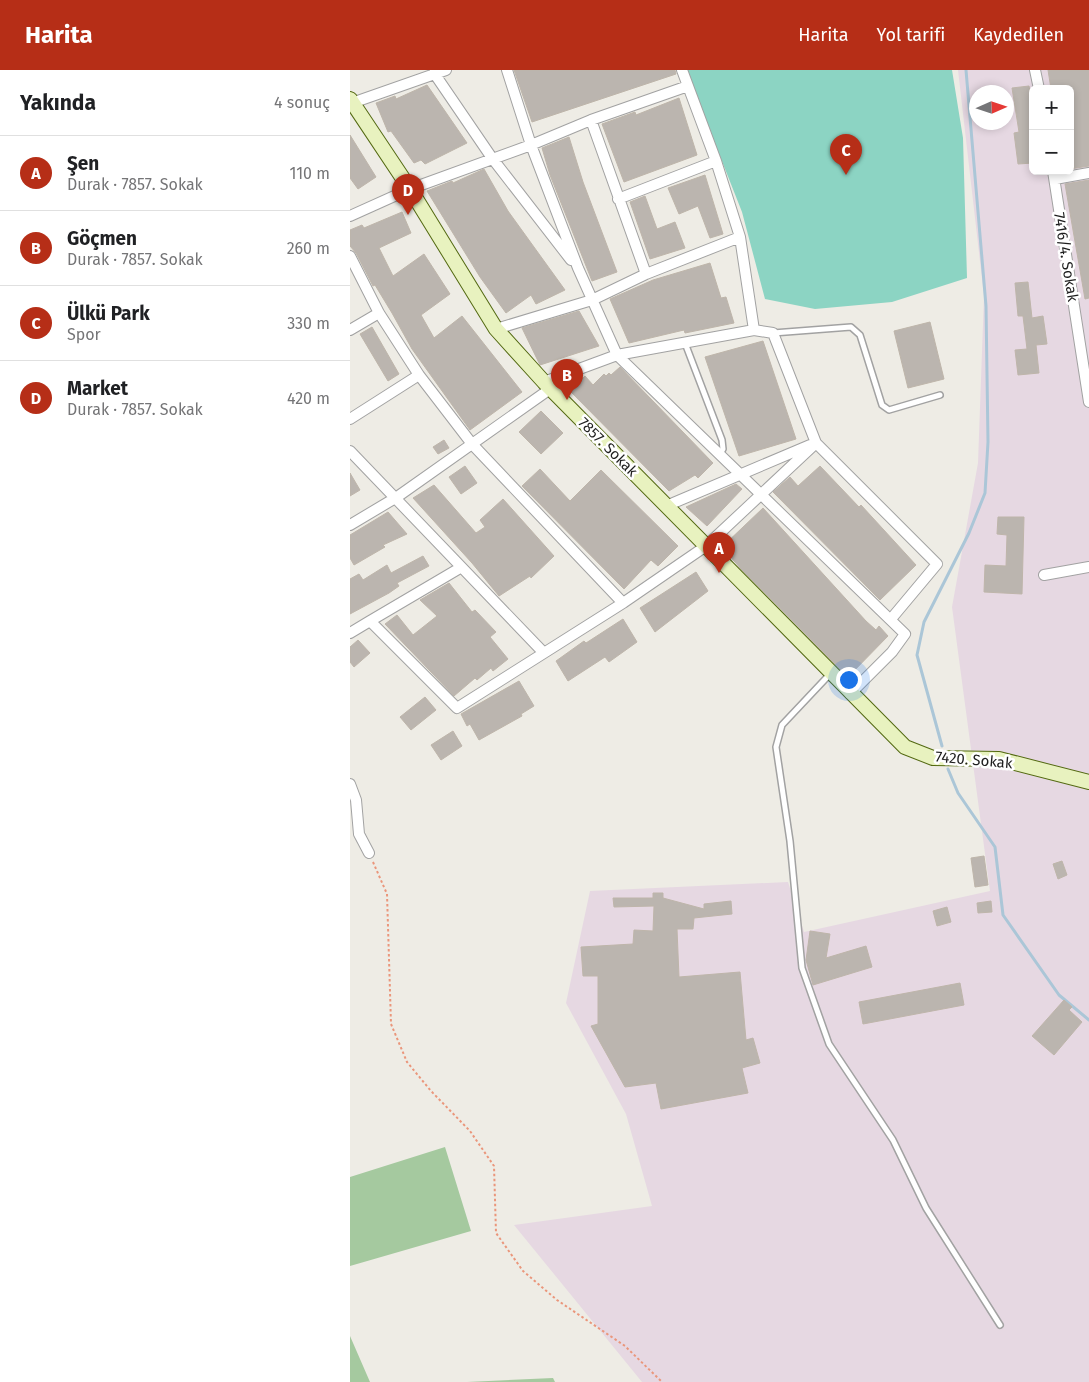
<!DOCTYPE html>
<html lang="tr">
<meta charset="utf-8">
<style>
:root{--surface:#fff;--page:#f2f2f2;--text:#202124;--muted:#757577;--line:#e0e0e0;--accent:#b62e17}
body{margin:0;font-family:"Fira Sans",sans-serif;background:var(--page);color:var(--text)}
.controls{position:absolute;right:15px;top:15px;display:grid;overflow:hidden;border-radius:8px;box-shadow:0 2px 8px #0003}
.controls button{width:45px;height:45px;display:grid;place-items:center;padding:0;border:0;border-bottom:1px solid var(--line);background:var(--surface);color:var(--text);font:25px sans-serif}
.compass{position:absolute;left:619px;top:15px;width:45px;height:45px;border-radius:50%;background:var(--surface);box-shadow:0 2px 8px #0003;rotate:87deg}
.you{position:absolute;left:498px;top:609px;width:18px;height:18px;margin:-12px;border:4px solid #fff;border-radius:50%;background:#1a73e8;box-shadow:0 0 0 8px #1a73e833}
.badge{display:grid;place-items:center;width:32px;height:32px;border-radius:50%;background:var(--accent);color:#fff;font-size:16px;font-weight:700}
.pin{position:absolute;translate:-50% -41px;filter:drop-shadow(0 1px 2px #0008)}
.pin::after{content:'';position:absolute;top:26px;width:18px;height:15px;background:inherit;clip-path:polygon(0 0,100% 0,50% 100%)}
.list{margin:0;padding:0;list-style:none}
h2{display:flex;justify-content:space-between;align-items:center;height:65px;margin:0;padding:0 20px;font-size:21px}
h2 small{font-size:16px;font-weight:400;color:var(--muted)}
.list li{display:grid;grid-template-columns:32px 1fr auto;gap:15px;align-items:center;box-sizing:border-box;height:75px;padding:0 20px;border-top:1px solid var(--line)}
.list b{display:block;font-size:19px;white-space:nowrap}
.list p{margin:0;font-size:16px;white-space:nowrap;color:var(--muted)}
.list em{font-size:16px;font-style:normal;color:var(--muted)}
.map{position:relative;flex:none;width:739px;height:1312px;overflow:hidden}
header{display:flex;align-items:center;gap:30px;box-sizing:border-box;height:70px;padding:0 25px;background:var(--accent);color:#fff}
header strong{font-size:24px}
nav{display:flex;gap:28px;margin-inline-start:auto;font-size:18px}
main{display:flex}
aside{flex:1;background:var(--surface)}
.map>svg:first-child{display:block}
.industrial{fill:#e6d8e2;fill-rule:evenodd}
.forest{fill:#a5c99f}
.pitch{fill:#8cd4c3}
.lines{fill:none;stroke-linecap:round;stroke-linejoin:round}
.stream{stroke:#abc6d7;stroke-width:3}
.building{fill:#bbb5af;stroke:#beb5aa}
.lane-casing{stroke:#a2a2a2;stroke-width:8}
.street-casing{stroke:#a2a2a2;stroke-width:12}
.secondary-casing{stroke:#536911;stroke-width:16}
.path{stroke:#ea967b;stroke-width:2;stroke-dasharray:2.5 2.5;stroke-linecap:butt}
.lane{stroke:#fff;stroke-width:5}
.street{stroke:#fff;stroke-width:10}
.secondary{stroke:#e8f2bf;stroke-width:14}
.labels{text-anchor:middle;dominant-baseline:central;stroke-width:5;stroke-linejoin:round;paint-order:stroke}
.street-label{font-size:15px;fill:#1e1e1e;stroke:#fff}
</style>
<header>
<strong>Harita</strong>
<nav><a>Harita</a><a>Yol tarifi</a><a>Kaydedilen</a></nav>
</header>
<main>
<aside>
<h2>Yakında<small>4 sonuç</small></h2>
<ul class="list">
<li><span class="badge">A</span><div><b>Şen</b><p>Durak · 7857. Sokak</p></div><em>110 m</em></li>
<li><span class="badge">B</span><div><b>Göçmen</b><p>Durak · 7857. Sokak</p></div><em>260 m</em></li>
<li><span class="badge">C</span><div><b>Ülkü Park</b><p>Spor</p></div><em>330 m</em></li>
<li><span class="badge">D</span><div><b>Market</b><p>Durak · 7857. Sokak</p></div><em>420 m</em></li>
</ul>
</aside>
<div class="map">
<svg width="739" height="1312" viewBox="0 0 739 1312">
<rect width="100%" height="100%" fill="#eeece5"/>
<path class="industrial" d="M608 0H739V1312H292L164 1155 302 1136 276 1044 216 933 240 821 438 812 454 862 640 821 602 537 628 393 634 226ZM683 19H720V101H683ZM626 22H656V52H626Z"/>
<path class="forest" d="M95 1077 121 1161 0 1196V1107Z
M0 1266 20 1312H0Z
M203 1308 205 1312H117Z"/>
<path class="pitch" d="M336 0H602L613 68 617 208 542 232 465 239 415 229 392 142Z"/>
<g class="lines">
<path class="stream" d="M592 676 567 585 574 552 619 463 635 423 638 372 636 236 616 0
M598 699 608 723 645 777 653 845 709 925 739 950"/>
</g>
<path class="building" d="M164 0H325L326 4 182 52Z
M698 0H739V96L720 99V19H701Z
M77 15 117 73 75 94 71 90 64 93 41 61 38 62 26 33 45 26 46 29Z
M679 16 683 38V56H680L683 93 668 94 664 63 669 62 662 18Z
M329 28 347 85 274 112 252 54 285 42 286 45Z
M0 65 26 107 8 119 0 108Z
M219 67 233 112 267 202 242 211 200 105 192 78Z
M134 99 158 141 215 220 186 234 181 225 156 243 130 207 77 121 102 111 103 113Z
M355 105 373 164 360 168 348 136 329 144 318 118Z
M739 110V228L735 229 715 114Z
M295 126 307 159 325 152 335 178 300 189 280 132Z
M52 142 61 163 29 178 43 206 74 184 100 224 71 245 84 268 112 246 172 322 120 360 62 279 42 243 25 215 23 216 6 183 0 176V160L12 155 14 158Z
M360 193 371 228 376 227 384 253 335 263 334 260 279 273 260 229 303 210Z
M678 212 682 248 693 246 697 274 686 275 689 303 668 305 665 280 677 279 673 246H668L665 213Z
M229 241 249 276 190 295 172 258Z
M580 252 594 309 558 318 544 261Z
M22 257 49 304 38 311 10 264Z
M413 271 446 369 389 386 355 287Z
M270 297 363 393 348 408 345 405 319 421 220 321 235 306 243 315 254 304 256 306 259 303 261 305Z
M191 341 213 363 191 384 169 362Z
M94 370 99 378 88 384 83 377Z
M115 396 127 413 111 424 99 407Z
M470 396 509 437 511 435 566 495 530 530 423 422 440 407 448 416Z
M190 399 220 431 251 400 328 476 308 496 301 490 274 519 172 416Z
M0 403 10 420 0 426Z
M386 414 392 419 357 456 336 437Z
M84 415 126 463 135 457 130 450 153 429 204 486 181 508 180 506 149 526 122 493 63 428Z
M413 438 516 551 526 560 529 556 538 566 498 607 391 499 372 477Z
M38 442 57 464 33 475 35 477 4 495 0 488V465Z
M648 447H674L672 524 634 522 635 495 656 496 657 465 647 464Z
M73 486 79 496 47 513 49 516 39 523 0 544V509L9 504 13 510 37 495 41 503Z
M346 502 358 521 305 562 290 538Z
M99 513 122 542 125 540 146 562 140 567 158 589 143 601 141 598 127 610 125 608 104 626 35 554 47 545 63 565 87 546 70 530Z
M273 549 287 572 259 592 255 587 218 611 206 591 234 571 236 573Z
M8 570 20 583 4 597 0 592V577Z
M169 611 184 636 171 644 172 646 129 670 120 654 117 656 111 644Z
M75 627 86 640 61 660 50 647Z
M103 661 112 676 91 690 81 675Z
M634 786 638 815 625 817 621 788Z
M712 791 717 805 708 809 703 794Z
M303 823H313V828L354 839V834L381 831 382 844 344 848 343 859H327L329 907 390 902 396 970 403 968 410 993 392 998 398 1023 311 1039 306 1013 275 1017 241 956 248 954V906H233L231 877 283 874 284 860 303 861 304 836 264 837 263 828H303Z
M641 831 642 842 628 843 627 833Z
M597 837 601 852 587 856 583 841Z
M460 861 480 864 476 888 516 876 522 897 463 915 456 890Z
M610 913 614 935 513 954 509 932Z
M714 930 722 937 719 940 732 952 704 985 682 966Z"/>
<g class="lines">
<defs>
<path id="lane" d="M423 263 501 257 510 265 532 335 539 340 590 325
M335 273 372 370 373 379 370 384
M481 603 432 655 426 677 440 771 452 898 479 974 543 1070 576 1138 650 1255"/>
<path id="street" d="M157 0 181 75 228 198 267 285 555 564 542 582 500 624
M332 0 366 91 390 167 404 260
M685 0 689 19
M84 3 142 88 221 190
M2 33 96 0
M241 50 296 204
M703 101 739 332
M705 109 739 103
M268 129 366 91
M0 146 60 119 181 75 241 50 338 16
M0 186 29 243 69 305 122 374 273 533
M146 259 242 230 296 204 390 167
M0 260 29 243
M194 312 267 285 404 260 423 263 466 373 587 494 541 549
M0 349 69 305
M0 381 193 582
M316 436 460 375
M0 455 47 427 200 319
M694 505 739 497
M20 551 110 498
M0 563 20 551 107 638 273 533 356 476 466 373
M0 714 6 730 9 764 19 783"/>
<path id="secondary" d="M0 29 60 119 146 259 194 312 555 677 583 688 649 689 739 712"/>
</defs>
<use href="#lane" class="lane-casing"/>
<use href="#street" class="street-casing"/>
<use href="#secondary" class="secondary-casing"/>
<path class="path" d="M23 792 37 824 41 954 57 992 81 1021 120 1061 144 1096 146 1163 173 1201 207 1230 275 1276 312 1312"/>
<use href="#lane" class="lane"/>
<use href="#street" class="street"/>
<use href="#secondary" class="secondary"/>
</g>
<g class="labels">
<g class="street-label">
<text transform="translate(716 187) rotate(81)">7416/4. Sokak</text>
<text transform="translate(258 377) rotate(45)">7857. Sokak</text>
<text transform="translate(624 690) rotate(5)">7420. Sokak</text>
</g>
</g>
</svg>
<div class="controls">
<button>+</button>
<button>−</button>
</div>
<svg class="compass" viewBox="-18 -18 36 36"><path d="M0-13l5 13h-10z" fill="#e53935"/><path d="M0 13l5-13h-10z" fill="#757577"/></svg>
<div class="you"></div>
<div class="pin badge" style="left:369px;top:503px">A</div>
<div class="pin badge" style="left:217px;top:330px">B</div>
<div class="pin badge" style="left:496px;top:105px">C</div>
<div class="pin badge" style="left:58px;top:145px">D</div>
</div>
</main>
